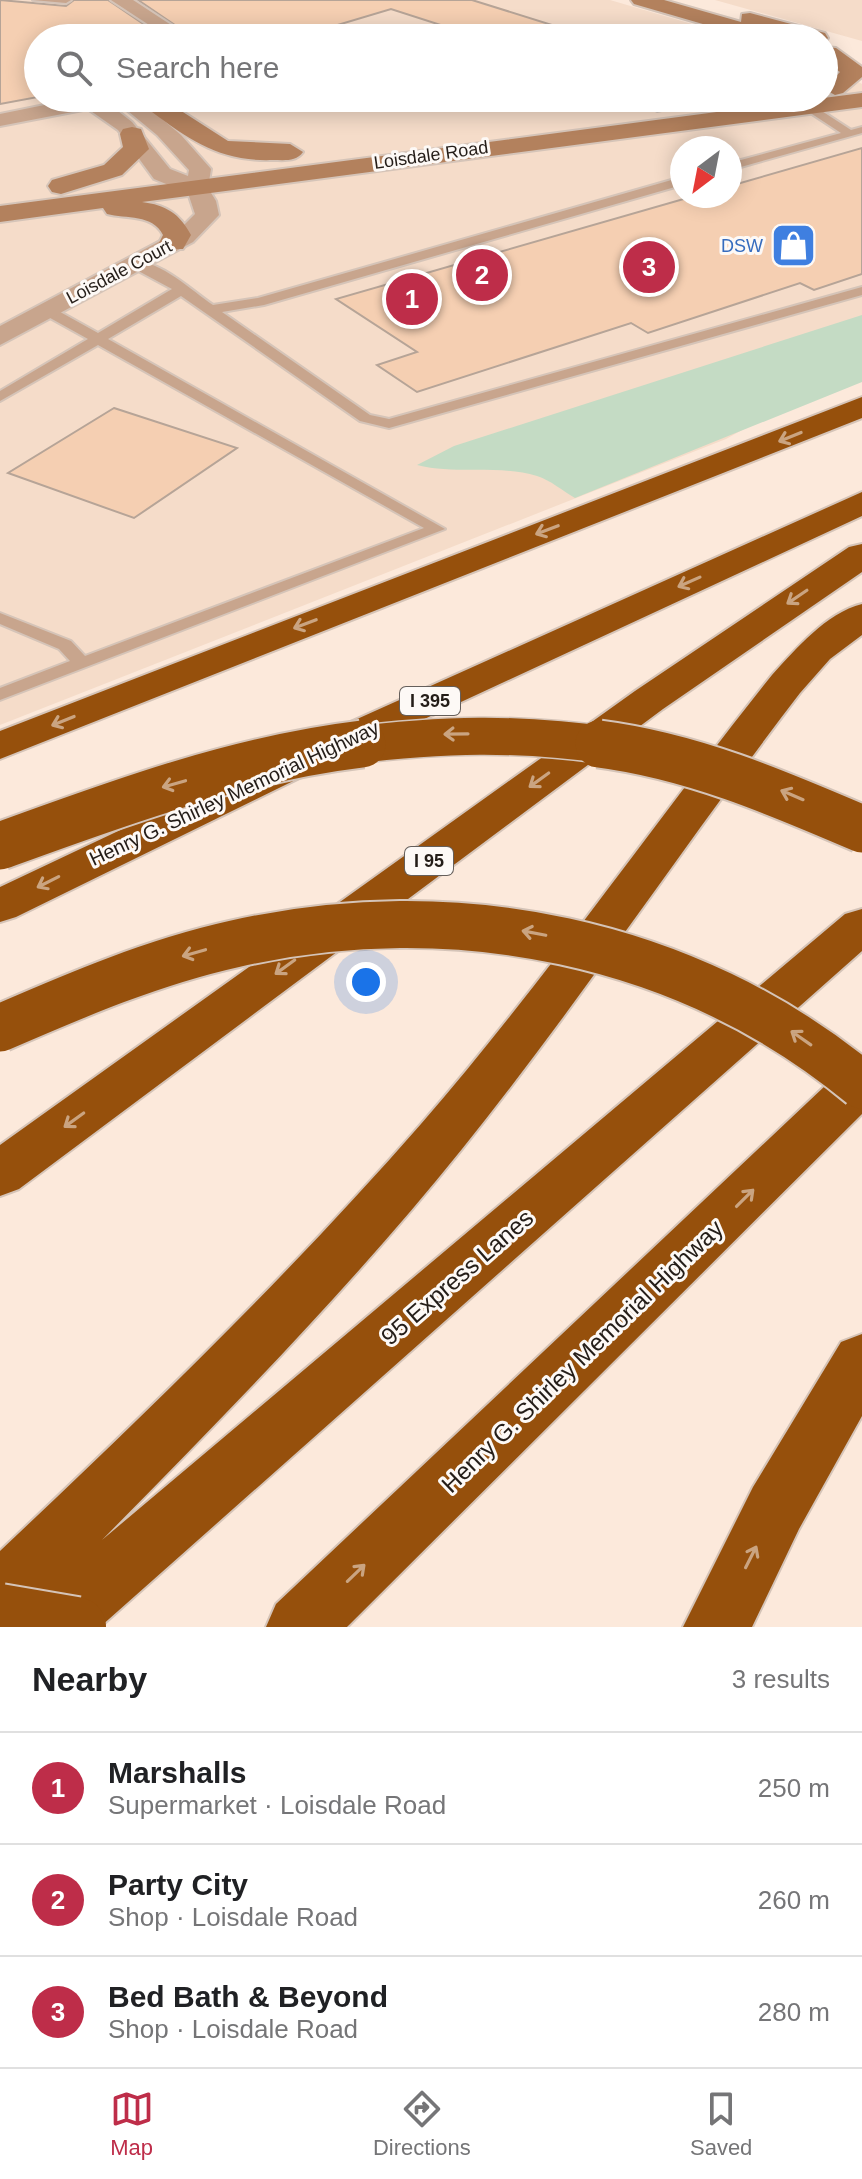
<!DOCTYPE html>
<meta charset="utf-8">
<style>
:root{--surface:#fff;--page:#f2f2f2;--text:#202124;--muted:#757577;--line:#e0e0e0;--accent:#be2d49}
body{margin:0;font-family:Arial,sans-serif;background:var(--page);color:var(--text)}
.compass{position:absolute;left:670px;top:136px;width:72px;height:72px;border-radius:50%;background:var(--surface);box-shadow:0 4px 20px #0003;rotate:212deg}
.you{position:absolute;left:366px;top:982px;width:28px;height:28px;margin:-20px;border:6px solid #fff;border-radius:50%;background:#1a73e8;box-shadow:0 0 0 12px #1a73e833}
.badge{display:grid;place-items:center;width:52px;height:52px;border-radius:50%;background:var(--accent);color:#fff;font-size:26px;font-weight:700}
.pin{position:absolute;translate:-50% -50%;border:4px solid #fff;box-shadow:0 2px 8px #0006}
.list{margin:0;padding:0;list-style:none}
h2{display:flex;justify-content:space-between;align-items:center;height:104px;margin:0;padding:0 32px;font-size:34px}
h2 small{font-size:26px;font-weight:400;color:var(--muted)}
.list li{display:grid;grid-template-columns:52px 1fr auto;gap:24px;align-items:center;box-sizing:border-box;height:112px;padding:0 32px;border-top:2px solid var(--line)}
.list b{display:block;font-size:30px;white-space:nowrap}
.list p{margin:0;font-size:26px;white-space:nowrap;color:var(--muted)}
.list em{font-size:26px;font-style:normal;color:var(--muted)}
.icon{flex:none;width:44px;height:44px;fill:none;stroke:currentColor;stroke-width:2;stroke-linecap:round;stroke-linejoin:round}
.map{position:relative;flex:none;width:862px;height:1627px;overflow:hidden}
.search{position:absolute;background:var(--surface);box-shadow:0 4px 20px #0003;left:24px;right:24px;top:24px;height:88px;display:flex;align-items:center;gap:20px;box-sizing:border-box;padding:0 28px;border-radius:44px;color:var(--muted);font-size:30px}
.sheet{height:440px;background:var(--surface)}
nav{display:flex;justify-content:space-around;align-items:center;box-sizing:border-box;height:112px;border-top:2px solid var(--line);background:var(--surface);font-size:22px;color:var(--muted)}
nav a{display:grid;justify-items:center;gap:4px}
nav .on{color:var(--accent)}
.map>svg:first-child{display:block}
.built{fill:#f5dcc9;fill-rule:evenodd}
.green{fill:#c4dbc4}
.building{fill:#f5cfb2;stroke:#b6a497;stroke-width:2}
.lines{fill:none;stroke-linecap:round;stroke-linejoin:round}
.lane-casing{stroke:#d5c4b8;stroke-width:4}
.street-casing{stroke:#d5c4b8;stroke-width:4}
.secondary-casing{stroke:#d5c4b8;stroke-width:4}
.highway-casing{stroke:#d5c4b8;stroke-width:4}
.lane{fill:#c8a58d;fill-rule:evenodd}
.street{fill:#c8a58d;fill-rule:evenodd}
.secondary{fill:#b3815d;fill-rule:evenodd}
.highway{fill:#96500c;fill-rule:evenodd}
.highway-bridge-far2-casing{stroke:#d5c4b8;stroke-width:40;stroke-linecap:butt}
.highway-bridge-far1-casing{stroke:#d5c4b8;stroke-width:51;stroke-linecap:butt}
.highway-bridge-casing{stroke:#d5c4b8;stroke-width:64;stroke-linecap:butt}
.highway-bridge-far2{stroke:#96500c;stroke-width:37}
.highway-bridge-far1{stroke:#96500c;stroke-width:47}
.highway-bridge{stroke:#96500c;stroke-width:60}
.oneway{stroke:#caa481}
.labels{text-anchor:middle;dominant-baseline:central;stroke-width:6;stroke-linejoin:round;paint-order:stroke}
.far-street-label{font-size:18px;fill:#241d18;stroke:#fdf9f6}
.far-shop-label{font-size:18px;fill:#366cbe;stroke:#fdf9f6;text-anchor:end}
.shield{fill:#fdf9f6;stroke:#655f5b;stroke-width:2}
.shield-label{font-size:18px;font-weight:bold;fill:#241d18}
.street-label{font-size:20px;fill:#241d18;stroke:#fdf9f6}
.near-street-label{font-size:24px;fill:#241d18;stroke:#fdf9f6}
</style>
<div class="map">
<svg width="862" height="1627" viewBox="0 0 862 1627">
<rect width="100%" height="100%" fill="#fce9db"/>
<path class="built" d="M0 0H610L740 38H38V98H824V63L832 66 862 84V363L726 439 0 725ZM682 148H730V196H682Z
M715 0H862V41Z"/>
<path class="green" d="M862 315V382L575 498C563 491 550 480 537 476 497 464 456 475 417 465L454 446Z"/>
<path class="building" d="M0 0 66 6 74 0H108L164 38H38V97L0 104Z
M138 0H472L571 31 570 38H481L391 9 294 38H194Z
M862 148V274L814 290 800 283 648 333 631 323 417 392 377 365 417 352 336 299 694 196H730V186Z
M114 408 237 448 134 518 8 473Z"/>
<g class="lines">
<defs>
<path id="lane" d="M33 0H71L66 3Z
M641 98H653L666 109 657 111Z
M803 104H811L851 130 862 127V133L730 170V163L841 133 803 108Z
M682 177V185L264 305 222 312 370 415 389 419 862 287V295L389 428 360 421 181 296 108 339 445 529 0 700V688L70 661 59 649 0 624V613L71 641 85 656 424 528 98 345 0 401V391L88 339 43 314V308H53L98 333 172 289 131 267V261C159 259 191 290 213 305L258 298Z"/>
<path id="street" d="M111 0H133L191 38H169Z
M79 98H137L181 135 211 169 208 188 216 201 219 215 193 242 0 345V326L177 232 195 214 188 193 154 179 118 130 88 109 0 126V114ZM117 102 157 135 189 170 188 176 170 169 132 122 109 104Z"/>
<path id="secondary" d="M631 0H664L741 22 742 14 750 13 825 33 828 38 824 43V38H751L634 4Z
M824 47 836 48 862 67V77L843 93 835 95 824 89 840 72 824 61Z
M862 93V107L142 202C166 205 180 214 191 235L183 249H163L159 243 163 235C153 214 126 219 107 214L103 208 0 222V206Z
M150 98H174L172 105 228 141 290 144 303 152C296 162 284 160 273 160 222 162 191 141 152 112L148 107Z
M132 127 141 129 149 149 122 175 61 194 52 192 48 186 52 180 104 165 123 147 120 134 123 129Z"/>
<path id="highway" d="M862 397V418L0 759V731Z
M862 492V516L336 760 16 917 0 922V887L306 742Z
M862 544V572L663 709 19 1189 0 1196V1145L635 691 849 547Z
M862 604V635L830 659 800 693C685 843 581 1001 462 1149 351 1287 226 1414 102 1540L845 914 862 909V951L100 1627H16L19 1620 0 1627V1551C145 1414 289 1275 421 1124 545 981 653 824 772 675 796 649 826 613 862 604Z
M862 1063V1114L347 1627H266L276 1604 844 1068Z
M862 1334V1416L799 1529 752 1627H683L753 1487 841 1342Z"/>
</defs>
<use href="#lane" class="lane-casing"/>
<use href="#street" class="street-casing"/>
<use href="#secondary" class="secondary-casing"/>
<use href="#highway" class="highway-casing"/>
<use href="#lane" class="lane"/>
<use href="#street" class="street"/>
<use href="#secondary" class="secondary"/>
<use href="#highway" class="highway"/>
<defs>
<path id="highway-bridge-far2" d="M346 746C443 734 516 732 614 746"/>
<path id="highway-bridge-far1" d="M599 744C692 756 776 792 862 829
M0 846C118 803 237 759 362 744
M0 1028C76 995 153 962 234 944 453 894 687 940 862 1085"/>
<path id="highway-bridge" d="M0 1614 76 1627"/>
</defs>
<use href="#highway-bridge-far2" class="highway-bridge-far2-casing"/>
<use href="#highway-bridge-far1" class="highway-bridge-far1-casing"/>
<use href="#highway-bridge" class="highway-bridge-casing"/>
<use href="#highway-bridge-far2" class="highway-bridge-far2"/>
<use href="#highway-bridge-far1" class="highway-bridge-far1"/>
<use href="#highway-bridge" class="highway-bridge"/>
</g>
<defs><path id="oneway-shaft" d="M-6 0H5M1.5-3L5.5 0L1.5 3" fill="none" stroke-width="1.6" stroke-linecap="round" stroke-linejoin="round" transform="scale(2)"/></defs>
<g class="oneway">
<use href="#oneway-shaft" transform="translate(790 437) rotate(158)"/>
<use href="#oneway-shaft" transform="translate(547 530) rotate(159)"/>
<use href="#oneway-shaft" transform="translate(689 582) rotate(156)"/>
<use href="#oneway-shaft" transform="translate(797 597) rotate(146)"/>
<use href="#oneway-shaft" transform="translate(305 624) rotate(159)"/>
<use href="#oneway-shaft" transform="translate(63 721) rotate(158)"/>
<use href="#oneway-shaft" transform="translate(456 734) rotate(179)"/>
<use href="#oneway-shaft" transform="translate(539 780) rotate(144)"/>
<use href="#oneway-shaft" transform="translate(174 784) rotate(164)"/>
<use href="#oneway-shaft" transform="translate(792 795) rotate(-157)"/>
<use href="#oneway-shaft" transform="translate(48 882) rotate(153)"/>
<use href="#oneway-shaft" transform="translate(534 933) rotate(-169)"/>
<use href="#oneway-shaft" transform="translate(194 953) rotate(164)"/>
<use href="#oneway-shaft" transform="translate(285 967) rotate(144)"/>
<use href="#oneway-shaft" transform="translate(801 1038) rotate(-145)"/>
<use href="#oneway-shaft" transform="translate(74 1120) rotate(144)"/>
<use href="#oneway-shaft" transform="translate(745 1198) rotate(-45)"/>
<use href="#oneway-shaft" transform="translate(751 1557) rotate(-63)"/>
<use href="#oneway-shaft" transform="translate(356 1573) rotate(-44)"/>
</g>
<defs>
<symbol id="shop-square" viewBox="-11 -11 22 22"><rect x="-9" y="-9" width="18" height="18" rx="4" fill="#3f7fe0" stroke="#fdf9f6"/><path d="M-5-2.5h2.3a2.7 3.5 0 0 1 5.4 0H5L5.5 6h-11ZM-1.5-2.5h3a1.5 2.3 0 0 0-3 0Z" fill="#fff"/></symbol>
</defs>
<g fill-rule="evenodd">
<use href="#shop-square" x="768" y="220" width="51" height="51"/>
</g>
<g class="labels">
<g class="far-street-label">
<text transform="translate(431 155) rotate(-8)">Loisdale Road</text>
<text transform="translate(119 272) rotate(-28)">Loisdale Court</text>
</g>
<g class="far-shop-label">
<text x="763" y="246">DSW</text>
</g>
<g class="shield">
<rect x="400" y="687" width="60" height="28" rx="6"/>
<rect x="405" y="847" width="48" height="28" rx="6"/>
</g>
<g class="shield-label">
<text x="430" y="701">I 395</text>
<text x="429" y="861">I 95</text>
</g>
<g class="street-label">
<text transform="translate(234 793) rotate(-25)">Henry G. Shirley Memorial Highway</text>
</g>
<g class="near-street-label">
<text transform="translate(457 1277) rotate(-41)">95 Express Lanes</text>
<text transform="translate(582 1356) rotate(-44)">Henry G. Shirley Memorial Highway</text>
</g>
</g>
</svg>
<svg class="compass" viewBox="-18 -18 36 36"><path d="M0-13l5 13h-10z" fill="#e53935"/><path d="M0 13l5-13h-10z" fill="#757577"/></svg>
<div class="you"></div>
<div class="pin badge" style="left:412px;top:299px">1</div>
<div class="pin badge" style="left:482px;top:275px">2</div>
<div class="pin badge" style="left:649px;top:267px">3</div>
<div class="search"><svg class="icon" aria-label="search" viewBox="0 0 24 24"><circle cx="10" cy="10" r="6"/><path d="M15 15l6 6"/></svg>Search here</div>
</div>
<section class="sheet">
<h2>Nearby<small>3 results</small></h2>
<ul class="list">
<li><span class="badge">1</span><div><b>Marshalls</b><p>Supermarket · Loisdale Road</p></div><em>250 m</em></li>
<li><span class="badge">2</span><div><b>Party City</b><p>Shop · Loisdale Road</p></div><em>260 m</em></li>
<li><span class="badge">3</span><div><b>Bed Bath &amp; Beyond</b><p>Shop · Loisdale Road</p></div><em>280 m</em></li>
</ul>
</section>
<nav>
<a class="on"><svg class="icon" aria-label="map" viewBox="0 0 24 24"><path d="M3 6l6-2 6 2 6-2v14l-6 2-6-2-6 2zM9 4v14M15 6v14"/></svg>Map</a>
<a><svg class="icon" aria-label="directions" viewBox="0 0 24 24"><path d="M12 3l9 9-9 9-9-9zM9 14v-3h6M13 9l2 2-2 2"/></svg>Directions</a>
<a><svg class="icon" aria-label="saved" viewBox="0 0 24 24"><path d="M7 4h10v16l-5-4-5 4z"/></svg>Saved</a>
</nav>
